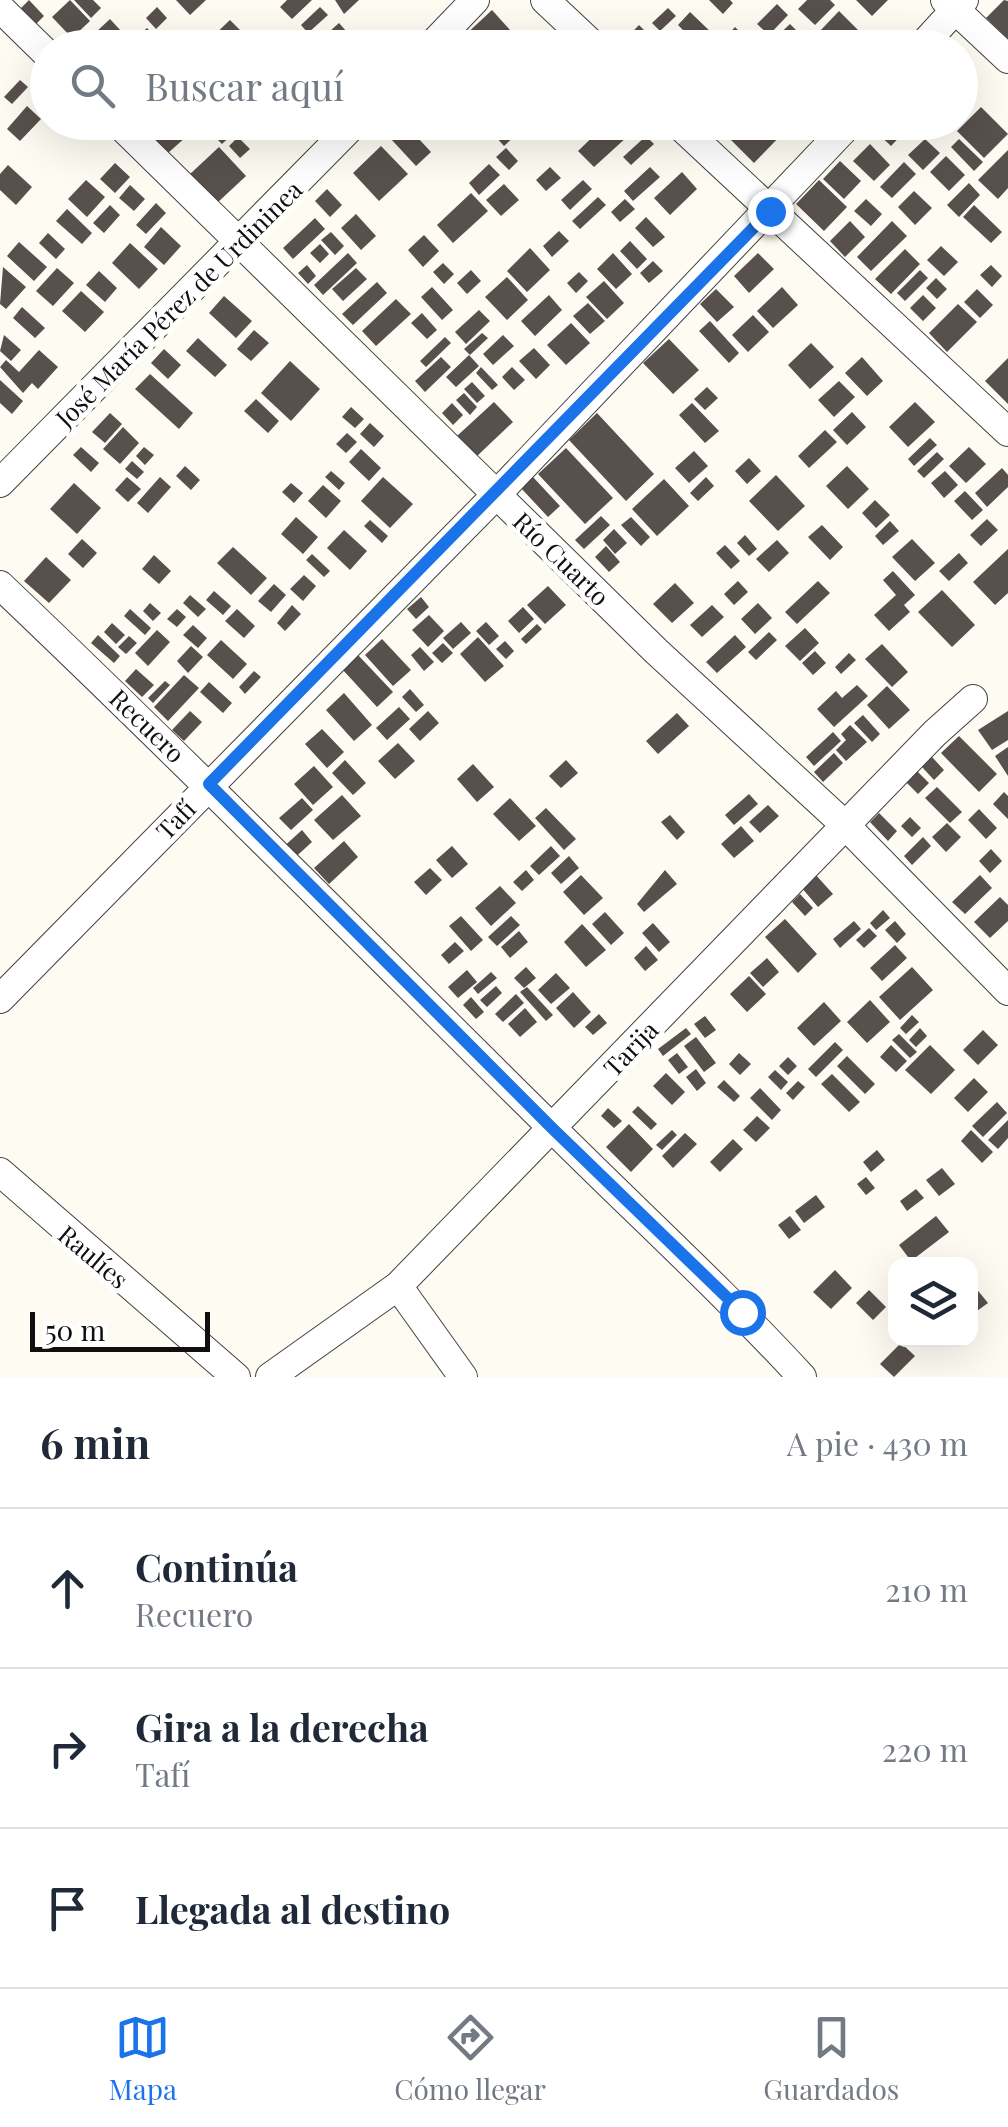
<!DOCTYPE html>
<html lang="es">
<meta charset="utf-8">
<style>
:root{--surface:#fff;--page:#f6f6f7;--text:#1f2937;--muted:#747a83;--line:#e0e1e3;--accent:#1a73e8}
body{margin:0;font-family:"Playfair Display",serif;background:var(--page);color:var(--text)}
.controls{position:absolute;right:30px;bottom:30px;display:grid;overflow:hidden;border-radius:20px;box-shadow:0 10px 40px #0002}
.controls button{width:90px;height:90px;display:grid;place-items:center;padding:0;border:0;border-bottom:2px solid var(--line);background:var(--surface);color:var(--text);font:50px sans-serif}
.scale{position:absolute;left:30px;bottom:25px;width:180px;box-sizing:border-box;padding-left:10px;border:5px solid #0f0f0f;border-top:0;font-size:28px;line-height:35px;white-space:nowrap;color:#0f0f0f;-webkit-text-stroke:8px #fff;paint-order:stroke}
.stop{position:absolute;width:30px;height:30px;margin:-22px;border:8px solid #1a73e8;border-radius:50%;background:#fff}
.stop.end{background:#1a73e8;border-color:#fff;box-shadow:0 2px 10px #0008}
.list{margin:0;padding:0;list-style:none}
h2{display:flex;justify-content:space-between;align-items:center;height:130px;margin:0;padding:0 40px;font-size:42px}
h2 small{font-size:32px;font-weight:400;color:var(--muted)}
.list li{display:grid;grid-template-columns:65px 1fr auto;gap:30px;align-items:center;box-sizing:border-box;height:160px;padding:0 40px;border-top:2px solid var(--line)}
.list b{display:block;font-size:38px;white-space:nowrap}
.list p{margin:0;font-size:32px;white-space:nowrap;color:var(--muted)}
.list em{font-size:32px;font-style:normal;color:var(--muted)}
.icon{flex:none;width:55px;height:55px;fill:none;stroke:currentColor;stroke-width:2;stroke-linecap:round;stroke-linejoin:round}
.map{position:relative;flex:none;width:1008px;height:1377px;overflow:hidden}
.search{position:absolute;background:var(--surface);box-shadow:0 10px 40px #0002;left:30px;right:30px;top:30px;height:110px;display:flex;align-items:center;gap:25px;box-sizing:border-box;padding:0 35px;border-radius:55px;color:var(--muted);font-size:38px}
.sheet{height:610px;background:var(--surface)}
nav{display:flex;justify-content:space-around;align-items:center;box-sizing:border-box;height:140px;border-top:2px solid var(--line);background:var(--surface);font-size:28px;color:var(--muted)}
nav a{display:grid;justify-items:center;gap:5px}
nav .on{color:var(--accent)}
.map>svg:first-child{display:block}
.building{fill:#57504c}
.lines{fill:none;stroke-linecap:round;stroke-linejoin:round}
.minor-casing{stroke:#424242;stroke-width:30}
.minor{stroke:#fff;stroke-width:28}
.route{stroke:#1a73e8;stroke-width:12}
.labels{text-anchor:middle;dominant-baseline:central;stroke-width:10;stroke-linejoin:round;paint-order:stroke}
.street-label{font-size:25px;fill:#0f0f0f;stroke:#fff}
</style>
<div class="map">
<svg width="1008" height="1377" viewBox="0 0 1008 1377">
<rect width="100%" height="100%" fill="#fefbf2"/>
<path class="building" d="M29 0 44 16 34 26 19 10Z
M70 0 90 21 72 38 52 17Z
M74 0H93L101 8 91 18Z
M176 0H206L190 15Z
M287 0H312L292 19 280 7Z
M335 0H359L344 14Z
M709 0H730L733 3 723 14Z
M807 0H830L835 5 815 25 798 9Z
M856 0H888L872 16Z
M1004 0 1008 1V39L986 18Z
M777 4 788 15 769 35 757 24Z
M157 7 167 18 156 29 146 18Z
M320 7 328 15 308 33 301 25Z
M668 8 676 16 660 31 652 23Z
M492 10 519 40 511 48H472L462 38Z
M839 11 864 36 852 48H837L820 31Z
M690 12 714 35 701 48 678 25Z
M110 19 121 31 104 48H79Z
M230 20 242 32 220 48 211 38Z
M339 23 355 41 348 48H327L320 40Z
M790 24 803 37 792 48H781L773 40Z
M639 25 652 38 643 48H617Z
M735 27 750 42 744 48H730L723 40Z
M147 28 165 48H149L138 36Z
M671 30 683 42 678 48H665L660 42Z
M296 33 305 42 291 48 285 42Z
M20 80 28 87 12 104 4 97Z
M27 106 41 119 20 141 7 129Z
M981 107 1008 134 984 158 957 131Z
M176 122H188L195 129 168 153 156 141Z
M227 122 239 128 222 144 213 135Z
M608 122 627 137 594 167 578 151Z
M744 122H776L785 131 754 163 729 138Z
M880 122H908L911 125 891 146 873 129Z
M916 122H942L945 125 932 138Z
M405 124 431 152 416 166 390 138Z
M507 125 516 135 504 146 495 136Z
M646 136 654 144 631 165 623 157Z
M238 137 250 149 240 158 229 146Z
M925 139 940 153 923 170 908 155Z
M959 139 983 162 974 171 951 147Z
M870 144 890 165 874 181 853 161Z
M381 146 408 174 379 201 353 173Z
M219 147 246 176 216 204 189 175Z
M506 148 518 161 509 170 496 157Z
M1008 150V188L998 199 978 180Z
M946 156 965 175 949 191 930 172Z
M840 161 861 181 844 199 823 179Z
M904 162 916 174 892 198 880 187Z
M115 163 130 177 115 193 100 179Z
M489 164 500 175 479 195 469 183Z
M8 165 32 187 16 205 0 190V174Z
M550 167 561 178 546 191 536 180Z
M650 167 660 177 633 201 624 191Z
M682 172 697 189 670 215 654 198Z
M86 180 105 197 87 217 68 199Z
M583 180 592 189 570 210 561 200Z
M819 180 847 207 824 231 796 204Z
M969 183 980 195 959 217 947 205Z
M504 184 519 200 501 216 486 200Z
M130 185 145 199 134 211 119 198Z
M327 189 342 205 330 217 315 201Z
M914 191 932 208 915 225 898 207Z
M471 193 488 211 453 243 437 225Z
M598 197 606 205 580 229 572 221Z
M625 199 635 209 620 222 611 212Z
M866 199 882 214 871 226 854 211Z
M156 203 166 213 146 234 136 225Z
M110 205 120 215 104 233 93 223Z
M974 205 1002 232 991 243 963 217Z
M67 209 92 233 82 244 56 221Z
M356 214 376 236 361 250 341 228Z
M646 217 665 237 653 247 635 228Z
M315 218 325 229 293 259 283 248Z
M850 221 865 237 845 257 830 241Z
M892 221 907 236 871 271 857 257Z
M161 227 181 246 164 265 144 247Z
M559 231 569 241 552 257 543 246Z
M331 232 344 246 335 255 321 240Z
M48 233 65 249 56 259 39 243Z
M424 235 439 251 423 267 408 250Z
M630 241 647 259 637 269 620 251Z
M19 242 47 267 34 281 7 256Z
M130 243 158 269 139 289 112 263Z
M320 244 329 254 320 263 310 253Z
M941 246 958 262 944 276 927 260Z
M530 248 550 270 527 292 507 271Z
M905 249 920 264 891 294 875 279Z
M348 253 357 263 323 295 314 285Z
M613 253 632 274 616 289 597 269Z
M758 253 774 269 749 293 734 276Z
M653 261 663 271 649 283 640 273Z
M443 263 454 274 444 284 433 272Z
M307 265 316 276 308 284 298 273Z
M991 265 1002 276 992 287 980 275Z
M3 267 26 287 6 309 0 304Z
M57 268 74 283 53 306 36 291Z
M356 268 367 279 343 301 332 289Z
M471 270 481 281 467 294 457 283Z
M920 270 928 278 905 301 897 293Z
M99 271 117 288 105 302 86 285Z
M579 272 588 281 576 293 567 283Z
M507 277 528 300 507 320 485 297Z
M936 278 947 289 937 299 926 288Z
M604 281 624 303 607 319 586 297Z
M377 282 387 293 353 325 342 314Z
M432 287 453 310 442 320 421 297Z
M782 287 798 305 773 328 757 311Z
M716 289 734 307 717 322 700 304Z
M977 289 993 305 980 318 964 302Z
M81 291 104 312 85 332 62 311Z
M549 295 562 310 535 336 521 321Z
M923 295 936 308 923 321 910 308Z
M224 296 252 321 236 338 209 313Z
M396 299 411 314 376 346 362 331Z
M588 303 605 321 590 334 573 316Z
M958 304 977 322 947 352 929 333Z
M22 307 45 328 35 338 13 318Z
M479 310 490 321 466 344 455 332Z
M422 313 437 330 427 339 411 323Z
M753 315 769 332 748 352 732 335Z
M710 321 739 353 729 363 699 331Z
M571 323 590 343 566 365 547 345Z
M254 330 269 343 251 361 237 349Z
M482 333 488 338 470 355 464 349Z
M4 335 21 350 11 361 0 351Z
M503 335 514 346 493 365 483 354Z
M445 337 451 343 426 367 420 361Z
M198 338 227 365 215 377 186 351Z
M669 339 699 370 673 394 643 363Z
M811 343 834 367 810 389 788 365Z
M534 348 550 365 536 379 519 361Z
M164 349 181 365 168 379 151 363Z
M39 350 58 367 38 389 32 383 23 393 0 367 6 360 19 372Z
M469 355 479 366 456 387 446 377Z
M441 357 451 367 425 392 415 381Z
M862 357 883 381 867 396 845 373Z
M1008 358V404L985 381Z
M290 361 320 389 291 421 261 393Z
M481 367 498 385 492 390 476 373Z
M512 367 525 380 514 390 502 377Z
M150 374 193 413 179 429 135 389Z
M0 380 23 401 12 414 0 403Z
M839 381 855 397 834 417 818 400Z
M472 382 485 396 477 403 464 389Z
M707 387 718 398 705 410 694 399Z
M464 393 477 407 470 415 456 400Z
M256 399 279 421 268 433 244 411Z
M494 402 513 422 476 457 457 436Z
M915 402 935 422 908 447 889 427Z
M452 403 463 415 453 425 442 413Z
M692 403 719 431 705 443 679 415Z
M351 407 364 419 355 428 342 417Z
M852 412 866 427 847 445 833 430Z
M110 413 122 424 105 443 92 432Z
M597 413 654 474 626 501 569 440Z
M370 423 384 436 374 447 360 434Z
M123 427 139 443 120 464 103 449Z
M825 430 837 442 809 468 798 456Z
M347 433 357 442 346 453 336 444Z
M930 438 937 445 914 466 908 459Z
M81 447 99 463 91 472 73 455Z
M144 447 154 455 145 465 136 456Z
M969 447 986 464 966 483 949 466Z
M566 448 613 498 585 524 538 474Z
M361 449 381 468 369 481 349 462Z
M694 451 708 466 689 483 675 468Z
M937 452 944 459 924 478 917 471Z
M749 458 761 471 747 484 735 471Z
M132 461 144 472 137 479 125 469Z
M185 466 200 480 191 490 176 476Z
M847 466 869 489 848 509 826 486Z
M1002 468 1008 475V487L987 507 975 493Z
M331 471 345 483 339 490 325 477Z
M945 471 958 485 944 498 931 483Z
M776 475 805 506 778 531 749 501Z
M532 476 560 506 548 517 520 487Z
M127 477 141 489 128 502 115 490Z
M160 477 171 487 148 513 137 503Z
M383 477 413 504 390 528 361 501Z
M706 477 714 486 698 501 690 493Z
M664 479 689 506 657 536 632 509Z
M74 483 101 508 77 534 50 509Z
M291 483 303 493 294 503 282 492Z
M323 485 341 501 326 518 308 501Z
M965 491 983 510 972 520 954 501Z
M875 500 890 515 876 528 862 513Z
M601 516 610 525 584 549 575 540Z
M296 517 318 537 303 554 281 534Z
M631 517 650 537 641 546 621 525Z
M987 519 998 530 981 546 970 535Z
M370 520 388 536 382 543 364 526Z
M890 521 899 531 883 545 875 536Z
M822 525 843 547 830 560 808 537Z
M614 529 627 543 615 554 603 540Z
M344 530 367 551 350 570 327 548Z
M745 535 757 549 749 556 737 543Z
M82 539 97 553 83 568 68 554Z
M912 539 935 563 915 581 892 557Z
M777 540 789 553 769 572 756 559Z
M725 545 740 561 731 569 716 553Z
M606 546 620 562 609 572 595 557Z
M233 547 267 578 251 595 217 563Z
M1008 549V593L995 605 973 582Z
M959 553 968 563 949 581 939 571Z
M312 554 330 571 324 577 306 560Z
M154 555 171 571 159 584 142 569Z
M46 557 71 580 49 603 24 581Z
M893 571 915 595 904 605 910 612 889 631 874 615 896 595 883 580Z
M304 575 316 586 303 601 290 589Z
M738 581 748 592 734 605 724 594Z
M818 581 830 593 797 624 785 612Z
M675 583 694 603 672 623 653 604Z
M274 584 286 595 271 612 258 601Z
M548 586 566 605 545 624 527 605Z
M942 590 975 625 952 647 918 612Z
M214 591 231 606 223 615 206 600Z
M190 595 206 609 198 617 183 603Z
M421 597 429 607 416 619 407 609Z
M150 603 161 613 153 621 143 611Z
M758 603 772 618 755 634 741 619Z
M292 605 301 614 285 631 277 623Z
M712 605 724 617 702 637 690 625Z
M523 607 534 619 519 633 508 621Z
M130 609 151 628 145 635 124 616Z
M177 609 186 617 177 627 167 619Z
M237 609 255 626 244 638 225 621Z
M429 615 444 631 428 647 412 630Z
M461 622 471 633 453 649 443 638Z
M486 622 499 636 489 645 476 631Z
M112 623 125 635 116 644 104 632Z
M537 624 542 629 526 644 521 639Z
M193 625 207 638 198 648 183 635Z
M805 628 819 643 800 661 785 646Z
M157 630 170 642 148 666 135 653Z
M769 632 777 640 756 660 748 652Z
M98 635 120 656 114 663 91 643Z
M735 635 746 647 717 673 706 662Z
M129 636 137 643 126 654 118 647Z
M478 637 504 666 485 682 460 654Z
M382 639 411 670 393 686 365 655Z
M221 640 247 664 233 679 207 655Z
M505 641 514 651 506 659 496 649Z
M443 643 453 653 442 663 432 653Z
M882 644 908 672 892 687 865 659Z
M191 646 203 657 188 673 177 661Z
M420 647 434 662 424 671 411 655Z
M815 651 826 663 813 675 802 663Z
M849 653 856 660 841 674 835 667Z
M358 655 393 692 377 707 342 669Z
M136 669 154 685 142 697 125 681Z
M254 671 261 677 245 694 239 687Z
M184 675 199 688 168 721 154 707Z
M165 681 170 685 153 703 148 698Z
M209 682 232 703 223 713 200 692Z
M857 685 868 696 834 727 817 709 836 691 842 698Z
M887 686 910 710 889 729 867 705Z
M410 689 424 705 416 712 402 697Z
M344 693 372 725 354 741 326 710Z
M399 707 410 719 387 740 376 728Z
M190 711 202 722 184 741 172 730Z
M428 711 439 723 420 741 409 729Z
M1008 711V740L992 750 978 730Z
M677 713 689 726 658 754 646 741Z
M863 715 880 734 872 742 854 723Z
M850 725 867 742 846 761 836 750 846 740 841 734Z
M322 729 344 752 327 768 305 744Z
M833 732 841 741 814 766 806 757Z
M959 736 997 774 979 792 941 753Z
M398 743 415 761 395 779 378 761Z
M1008 747V776L995 756Z
M834 753 843 763 823 782 814 772Z
M932 757 944 770 934 780 922 767Z
M345 760 366 783 353 795 332 773Z
M566 760 578 773 561 788 549 776Z
M473 764 494 787 477 802 457 779Z
M314 766 333 787 313 805 294 784Z
M916 770 929 783 918 794 905 781Z
M937 787 962 812 950 823 925 798Z
M1004 792 1008 796V819L993 804Z
M749 794 758 804 734 825 725 815Z
M342 795 361 816 333 840 314 820Z
M302 798 313 810 291 830 279 818Z
M510 798 536 826 519 841 493 814Z
M768 805 779 816 760 833 749 822Z
M546 808 576 839 564 850 535 818Z
M979 809 997 828 986 839 968 820Z
M879 813 897 831 888 841 870 822Z
M670 815 685 832 677 840 661 822Z
M910 817 921 828 912 837 901 826Z
M947 823 961 837 946 852 932 837Z
M741 826 754 841 734 858 721 844Z
M302 830 312 842 290 862 280 850Z
M923 837 931 846 912 865 904 856Z
M344 841 358 857 329 884 314 868Z
M452 846 468 864 452 878 436 860Z
M551 846 560 856 539 875 530 866Z
M991 849 1002 861 990 873 979 861Z
M569 856 579 868 561 884 551 873Z
M430 868 442 880 426 895 414 882Z
M526 870 534 880 522 891 513 882Z
M665 870 677 884 644 912 637 904Z
M815 874 833 894 818 907 801 887Z
M581 875 603 898 584 915 563 892Z
M980 875 992 888 965 914 952 902Z
M500 886 516 903 491 926 475 908Z
M800 894 813 908 805 916 792 902Z
M1000 897 1008 905V921L990 938 974 922Z
M883 910 890 918 876 930 870 923Z
M605 912 624 933 611 945 592 924Z
M461 916 483 940 471 951 449 926Z
M511 916 520 925 497 946 488 937Z
M785 919 817 954 798 973 765 937Z
M854 921 861 929 840 948 833 939Z
M895 921 906 934 897 943 885 930Z
M653 923 670 942 659 952 642 933Z
M582 924 606 950 586 967 564 942Z
M869 928 877 936 864 948 856 940Z
M519 931 528 942 510 958 501 947Z
M455 942 464 951 449 964 441 955Z
M895 945 907 958 882 981 870 968Z
M646 946 658 960 645 971 634 958Z
M767 958 779 972 763 987 750 973Z
M526 967 536 978 524 988 514 978Z
M912 967 933 990 900 1020 879 997Z
M467 970 477 982 458 998 448 987Z
M491 972 497 978 478 994 473 988Z
M556 973 570 988 551 1004 538 990Z
M749 976 766 994 747 1012 730 994Z
M496 986 502 993 487 1007 480 1000Z
M527 987 553 1015 546 1021 520 992Z
M573 992 591 1012 574 1028 556 1008Z
M516 994 524 1003 503 1022 495 1014Z
M471 997 484 1012 476 1019 463 1005Z
M870 1000 890 1022 867 1043 847 1022Z
M824 1002 841 1021 814 1046 797 1028Z
M525 1008 537 1022 520 1037 508 1024Z
M599 1014 607 1023 593 1035 585 1027Z
M912 1015 919 1022 906 1034 900 1028Z
M705 1016 716 1030 705 1038 694 1024Z
M686 1028 691 1034 663 1056 658 1049Z
M920 1028 927 1036 916 1047 909 1040Z
M983 1030 998 1045 978 1065 963 1050Z
M899 1034 917 1052 910 1058 892 1040Z
M696 1037 716 1063 704 1072 684 1046Z
M835 1042 843 1050 816 1077 808 1069Z
M891 1045 907 1061 896 1072 880 1057Z
M930 1045 955 1070 931 1094 905 1070Z
M677 1053 688 1067 679 1074 668 1060Z
M739 1053 751 1064 740 1075 729 1064Z
M847 1056 875 1084 865 1094 837 1066Z
M788 1057 797 1066 788 1075 779 1066Z
M696 1069 706 1083 697 1091 686 1077Z
M775 1070 788 1082 781 1090 768 1077Z
M666 1073 685 1092 672 1105 653 1086Z
M832 1074 860 1102 849 1112 821 1084Z
M974 1078 988 1092 968 1112 954 1098Z
M724 1080 740 1096 734 1102 717 1087Z
M798 1081 805 1087 793 1100 786 1093Z
M760 1088 781 1110 772 1120 750 1098Z
M997 1102 1007 1113 983 1137 972 1126Z
M638 1106 657 1124 651 1130 632 1112Z
M608 1108 622 1121 614 1128 601 1116Z
M757 1116 770 1128 756 1142 743 1130Z
M1008 1120V1138L998 1149 988 1140Z
M629 1124 653 1149 631 1172 606 1147Z
M672 1130 677 1135 662 1150 656 1145Z
M971 1130 993 1152 982 1163 961 1141Z
M685 1133 697 1144 673 1168 662 1156Z
M733 1139 743 1149 720 1172 710 1162Z
M877 1150 885 1160 871 1172 863 1162Z
M942 1168 955 1184 939 1196 926 1180Z
M866 1177 875 1188 866 1195 857 1184Z
M916 1189 924 1198 907 1211 900 1201Z
M816 1195 825 1207 804 1223 795 1211Z
M790 1216 801 1230 789 1239 778 1225Z
M936 1216 949 1232 911 1261 899 1245Z
M835 1270 852 1288 831 1309 813 1292Z
M970 1281 988 1303 970 1316Z
M869 1290 886 1307 873 1320 856 1303Z
M901 1343 915 1356 894 1377 880 1364Z"/>
<g class="lines">
<defs>
<path id="minor" d="M545 0 596 48
M945 0 1008 59
M0 8 48 55
M429 48 475 0
M920 48 964 0
M117 122 656 651 845 825 1008 991
M676 122 1008 432
M0 483 356 122
M0 585C186 762 367 945 550 1126 634 1210 722 1290 802 1377
M0 999 496 495 851 122
M0 1172 236 1377
M398 1286 463 1377
M270 1377 398 1286 935 733 973 699"/>
</defs>
<use href="#minor" class="minor-casing"/>
<use href="#minor" class="minor"/>
</g>
<g class="lines">
<path class="route" d="M742 1312 552 1128 209 784 770 211"/>
</g>
<g class="labels">
<g class="street-label">
<text transform="translate(178 303) rotate(-45)">José María Pérez de Urdininea</text>
<text transform="translate(562 558) rotate(44)">Río Cuarto</text>
<text transform="translate(148 725) rotate(44)">Recuero</text>
<text transform="translate(175 819) rotate(-46)">Tafí</text>
<text transform="translate(630 1048) rotate(-46)">Tarija</text>
<text transform="translate(94 1256) rotate(40)">Raulíes</text>
</g>
</g>
</svg>
<div class="controls">
<button><svg class="icon" aria-label="layers" viewBox="0 0 24 24"><path d="M12 4l9 5-9 5-9-5zM3 14l9 5 9-5"/></svg></button>
</div>
<div class="scale">50 m</div>
<div class="stop" style="left:742px;top:1312px"></div>
<div class="stop end" style="left:770px;top:211px"></div>
<div class="search"><svg class="icon" aria-label="search" viewBox="0 0 24 24"><circle cx="10" cy="10" r="6"/><path d="M15 15l6 6"/></svg>Buscar aquí</div>
</div>
<section class="sheet">
<h2>6 min<small>A pie · 430 m</small></h2>
<ul class="list">
<li><svg class="icon" aria-label="ahead" viewBox="0 0 24 24"><path d="M12 20V5M6 11l6-6 6 6"/></svg><div><b>Continúa</b><p>Recuero</p></div><em>210 m</em></li>
<li><svg class="icon" aria-label="right" viewBox="0 0 24 24"><path d="M7 20v-9h11M14 6l5 5-5 5"/></svg><div><b>Gira a la derecha</b><p>Tafí</p></div><em>220 m</em></li>
<li><svg class="icon" aria-label="arrive" viewBox="0 0 24 24"><path d="M6 21V4h12l-3 4 3 4H6"/></svg><div><b>Llegada al destino</b></div></li>
</ul>
</section>
<nav>
<a class="on"><svg class="icon" aria-label="map" viewBox="0 0 24 24"><path d="M3 6l6-2 6 2 6-2v14l-6 2-6-2-6 2zM9 4v14M15 6v14"/></svg>Mapa</a>
<a><svg class="icon" aria-label="directions" viewBox="0 0 24 24"><path d="M12 3l9 9-9 9-9-9zM9 14v-3h6M13 9l2 2-2 2"/></svg>Cómo llegar</a>
<a><svg class="icon" aria-label="saved" viewBox="0 0 24 24"><path d="M7 4h10v16l-5-4-5 4z"/></svg>Guardados</a>
</nav>
